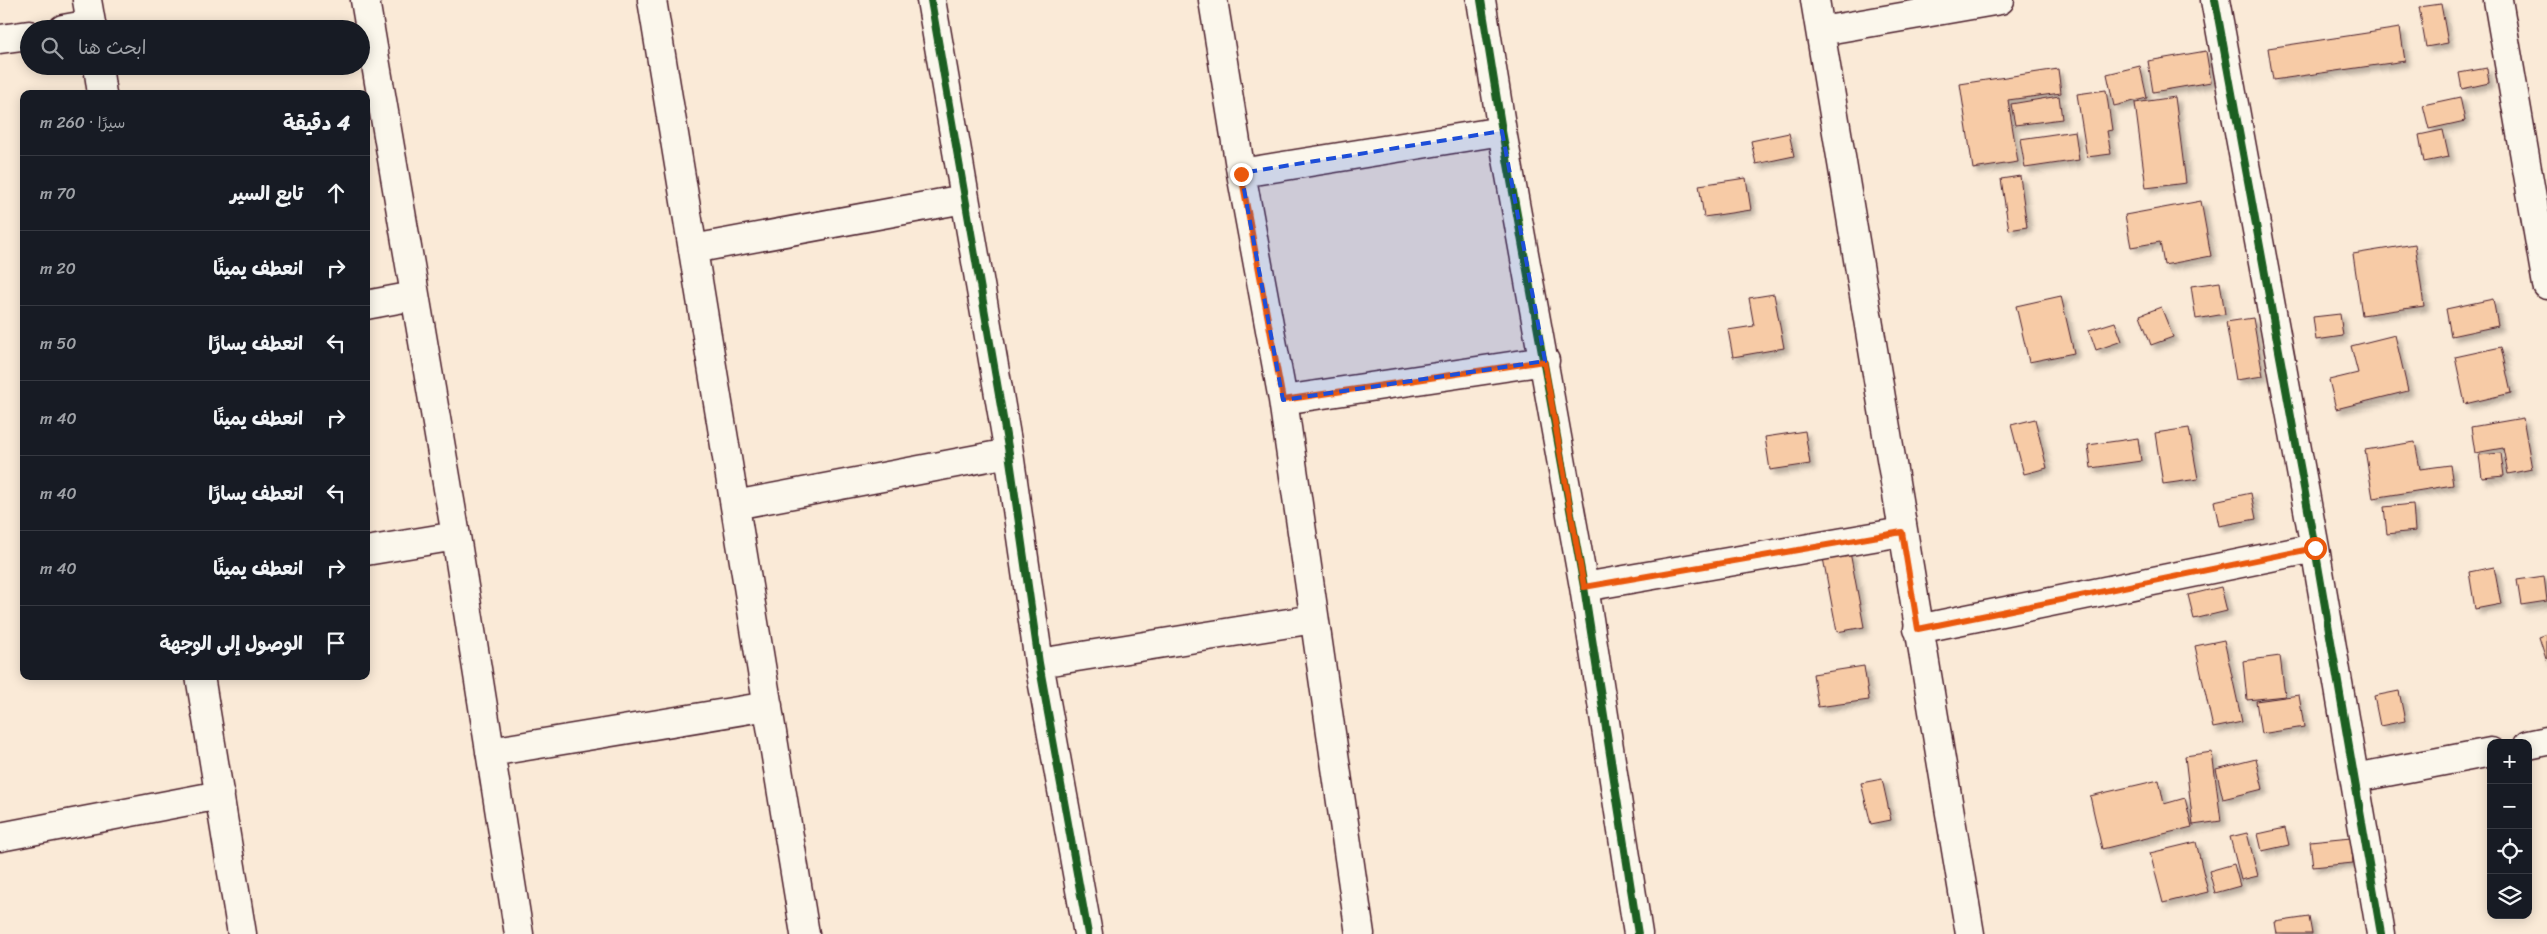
<!DOCTYPE html>
<html lang="ar">
<meta charset="utf-8">
<style>
:root{--surface:#171b24;--page:#242831;--text:#f1f3f6;--muted:#9ea1a6;--line:#363941}
body{margin:0;font-family:Sriracha,"Playpen Sans Arabic",sans-serif;background:var(--page);color:var(--text);direction:rtl}
.controls{position:absolute;right:15px;bottom:15px;display:grid;overflow:hidden;border-radius:10px;box-shadow:0 2px 12px #0003}
.controls button{width:45px;height:45px;display:grid;place-items:center;padding:0;border:0;border-bottom:1px solid var(--line);background:var(--surface);color:var(--text);font:25px sans-serif}
.stop{position:absolute;width:15px;height:15px;margin:-11px;border:4px solid #ea580c;border-radius:50%;background:#fff}
.stop.end{background:#ea580c;border-color:#fff;box-shadow:0 1px 5px #0008}
.list{margin:0;padding:0;list-style:none}
h2{display:flex;justify-content:space-between;align-items:center;height:65px;margin:0;padding:0 20px;font-size:21px}
h2 small{font-size:16px;font-weight:400;color:var(--muted)}
.list li{display:grid;grid-template-columns:32px 1fr auto;gap:15px;align-items:center;box-sizing:border-box;height:75px;padding:0 20px;border-top:1px solid var(--line)}
.list b{display:block;font-size:19px;white-space:nowrap}
.list em{font-size:16px;font-style:normal;color:var(--muted)}
.icon{flex:none;width:28px;height:28px;fill:none;stroke:currentColor;stroke-width:2;stroke-linecap:round;stroke-linejoin:round}
.map{position:relative;flex:none;width:2547px;height:934px;overflow:hidden;direction:ltr}
.search{position:absolute;background:var(--surface);box-shadow:0 2px 12px #0003;left:20px;top:20px;width:350px;height:55px;display:flex;align-items:center;gap:12px;box-sizing:border-box;padding:0 18px;border-radius:28px;color:var(--muted);font-size:19px}
.panel{position:absolute;background:var(--surface);box-shadow:0 2px 12px #0003;left:20px;top:90px;width:350px;height:590px;border-radius:10px;direction:rtl}
.map>svg:first-child{display:block}
.building{fill:#f7cba6;stroke:#4a1f2b;filter:url(#shadow)}
.lines{fill:none;stroke-linecap:round;stroke-linejoin:round}
.minor-casing{stroke:#4a1f2b;stroke-width:31}
.minor{stroke:#fbf7ec;stroke-width:28}
.cycleway-casing{stroke:#fbf7ec;stroke-width:11}
.cycleway{stroke:#1b5e20;stroke-width:8}
.route{stroke:#ea580c;stroke-width:6}
.marked{fill:#1d4ed8;fill-opacity:0.2;stroke:#1d4ed8;stroke-width:4;stroke-dasharray:10 6;stroke-linejoin:round}
</style>
<div class="map">
<svg width="2547" height="934" viewBox="0 0 2547 934">
<defs>
<filter id="shadow"><feDropShadow dx="4.5" dy="4.5" stdDeviation="2.5" flood-color="#0004"/></filter>
</defs>
<rect width="100%" height="100%" fill="#faead7"/>
<filter id="ink" filterUnits="userSpaceOnUse"><feTurbulence type="fractalNoise" baseFrequency=".02" numOctaves="2"/><feDisplacementMap in="SourceGraphic" scale="10" xChannelSelector="R" yChannelSelector="G"/><feConvolveMatrix kernelMatrix="1 2 1 2 8 2 1 2 1" color-interpolation-filters="sRGB"/></filter>
<g filter="url(#ink)">
<path class="building" d="M2441 4 2448 43 2426 47 2419 7Z
M2400 28 2405 61 2273 80 2268 48Z
M2206 51 2211 82 2153 92 2148 61Z
M2140 66 2147 98 2114 106 2107 74Z
M2487 68 2489 83 2462 89 2459 73Z
M2058 69 2061 93 2008 100 2018 162 1973 169 1960 84Z
M2106 90 2112 130 2107 131 2111 154 2087 157 2077 94Z
M2059 96 2062 119 2015 125 2011 104Z
M2175 97 2186 183 2146 188 2135 103Z
M2460 97 2465 121 2429 129 2423 105Z
M2443 130 2449 157 2424 162 2419 135Z
M2075 131 2079 160 2025 168 2020 139Z
M1789 133 1794 156 1756 164 1751 141Z
M2020 176 2027 227 2009 230 2001 179Z
M1746 178 1751 210 1704 217 1699 185Z
M2201 201 2211 256 2164 265 2160 242 2131 247 2125 215Z
M2415 244 2424 306 2362 315 2353 254Z
M2220 282 2225 314 2196 319 2191 286Z
M1774 294 1784 348 1733 357 1728 330 1754 326 1749 298Z
M2061 296 2074 353 2029 362 2016 306Z
M2493 299 2498 326 2451 336 2446 309Z
M2161 307 2173 337 2151 345 2140 315Z
M2340 314 2343 336 2316 340 2313 317Z
M2253 318 2263 376 2236 380 2226 322Z
M2115 322 2122 341 2096 350 2089 330Z
M2395 335 2408 391 2336 409 2329 380 2358 373 2351 346Z
M2501 347 2511 393 2465 404 2455 357Z
M2523 418 2532 469 2508 474 2503 448 2475 453 2471 427Z
M2035 419 2047 468 2024 474 2011 425Z
M2189 428 2198 479 2163 484 2155 433Z
M1805 431 1810 464 1770 470 1765 437Z
M2138 438 2141 461 2091 468 2088 445Z
M2415 442 2420 469 2450 465 2453 485 2373 498 2365 450Z
M2501 453 2504 476 2482 478 2479 455Z
M2251 493 2256 519 2219 526 2214 501Z
M2413 504 2415 531 2387 534 2384 507Z
M1850 552 1864 627 1837 632 1823 558Z
M2494 567 2501 604 2475 609 2469 572Z
M2544 576 2547 601 2521 605 2517 580Z
M2221 587 2227 611 2194 619 2188 595Z
M2547 634V659H2546L2539 637Z
M2224 640 2242 722 2213 728 2195 646Z
M2280 656 2285 696 2247 700 2243 661Z
M1864 666 1869 700 1818 707 1813 674Z
M2399 691 2405 721 2380 726 2374 696Z
M2299 695 2304 727 2261 734 2256 701Z
M2212 752 2221 821 2193 825 2185 756Z
M2256 759 2263 789 2223 799 2216 769Z
M1882 779 1891 820 1871 824 1861 783Z
M2159 780 2164 804 2185 798 2192 827 2102 849 2090 796Z
M2285 828 2289 845 2262 851 2258 834Z
M2247 833 2258 876 2241 880 2230 837Z
M2351 837 2353 863 2313 867 2310 841Z
M2196 842 2208 892 2163 903 2150 853Z
M2234 864 2240 886 2215 893 2209 871Z
M2309 917 2312 934H2277L2275 922Z"/>
<g class="lines">
<defs>
<path id="minor" d="M87 0 92 29
M365 0 456 536 519 934
M652 0 805 934
M931 0 1009 453 1039 663 1088 934
M1213 0 1241 173 1283 400 1360 934
M1481 0 1502 131 1584 587 1638 934
M1815 0 1970 934
M2215 0 2315 548 2381 934
M2498 0 2547 285
M63 29 91 24
M1821 31 2000 0
M0 39 29 35
M98 66 102 94
M1241 173 1502 131
M693 249 964 199
M366 305 414 296
M1283 400 1545 361
M735 505 1009 453
M366 551 456 536
M1584 587 1902 532
M1918 629 2315 548
M1039 663 1314 619
M200 676 242 934
M2528 745 2547 741
M490 752 768 706
M2355 778 2491 752
M0 837 220 795"/>
</defs>
<use href="#minor" class="minor-casing"/>
<use href="#minor" class="minor"/>
<defs>
<path id="cycleway" d="M931 0 1009 453 1039 663 1088 934
M1481 0 1502 131 1584 587 1638 934
M2215 0 2315 548 2381 934"/>
</defs>
<use href="#cycleway" class="cycleway-casing"/>
<use href="#cycleway" class="cycleway"/>
</g>
</g>
<g class="lines" filter="url(#ink)">
<path class="route" d="M1241 174 1283 400 1544 361 1584 587 1902 532 1918 629 2315 548"/>
</g>
<path class="marked" d="M1502 131 1545 361 1283 400 1241 173Z"/>
</svg>
<div class="controls">
<button>+</button>
<button>−</button>
<button><svg class="icon" aria-label="locate" viewBox="0 0 24 24"><circle cx="12" cy="12" r="6"/><path d="M12 2v4M12 18v4M2 12h4M18 12h4"/></svg></button>
<button><svg class="icon" aria-label="layers" viewBox="0 0 24 24"><path d="M12 4l9 5-9 5-9-5zM3 14l9 5 9-5"/></svg></button>
</div>
<div class="stop" style="left:2315px;top:548px"></div>
<div class="stop end" style="left:1241px;top:174px"></div>
<div class="search"><svg class="icon" aria-label="search" viewBox="0 0 24 24"><circle cx="10" cy="10" r="6"/><path d="M15 15l6 6"/></svg>ابحث هنا</div>
<section class="panel">
<h2>4 دقيقة<small>سيرًا · 260 m</small></h2>
<ul class="list">
<li><svg class="icon" aria-label="ahead" viewBox="0 0 24 24"><path d="M12 20V5M6 11l6-6 6 6"/></svg><div><b>تابع السير</b></div><em>70 m</em></li>
<li><svg class="icon" aria-label="right" viewBox="0 0 24 24"><path d="M7 20v-9h11M14 6l5 5-5 5"/></svg><div><b>انعطف يمينًا</b></div><em>20 m</em></li>
<li><svg class="icon" aria-label="left" viewBox="0 0 24 24"><path d="M17 20v-9H6M10 6l-5 5 5 5"/></svg><div><b>انعطف يسارًا</b></div><em>50 m</em></li>
<li><svg class="icon" aria-label="right" viewBox="0 0 24 24"><path d="M7 20v-9h11M14 6l5 5-5 5"/></svg><div><b>انعطف يمينًا</b></div><em>40 m</em></li>
<li><svg class="icon" aria-label="left" viewBox="0 0 24 24"><path d="M17 20v-9H6M10 6l-5 5 5 5"/></svg><div><b>انعطف يسارًا</b></div><em>40 m</em></li>
<li><svg class="icon" aria-label="right" viewBox="0 0 24 24"><path d="M7 20v-9h11M14 6l5 5-5 5"/></svg><div><b>انعطف يمينًا</b></div><em>40 m</em></li>
<li><svg class="icon" aria-label="arrive" viewBox="0 0 24 24"><path d="M6 21V4h12l-3 4 3 4H6"/></svg><div><b>الوصول إلى الوجهة</b></div></li>
</ul>
</section>
</div>
